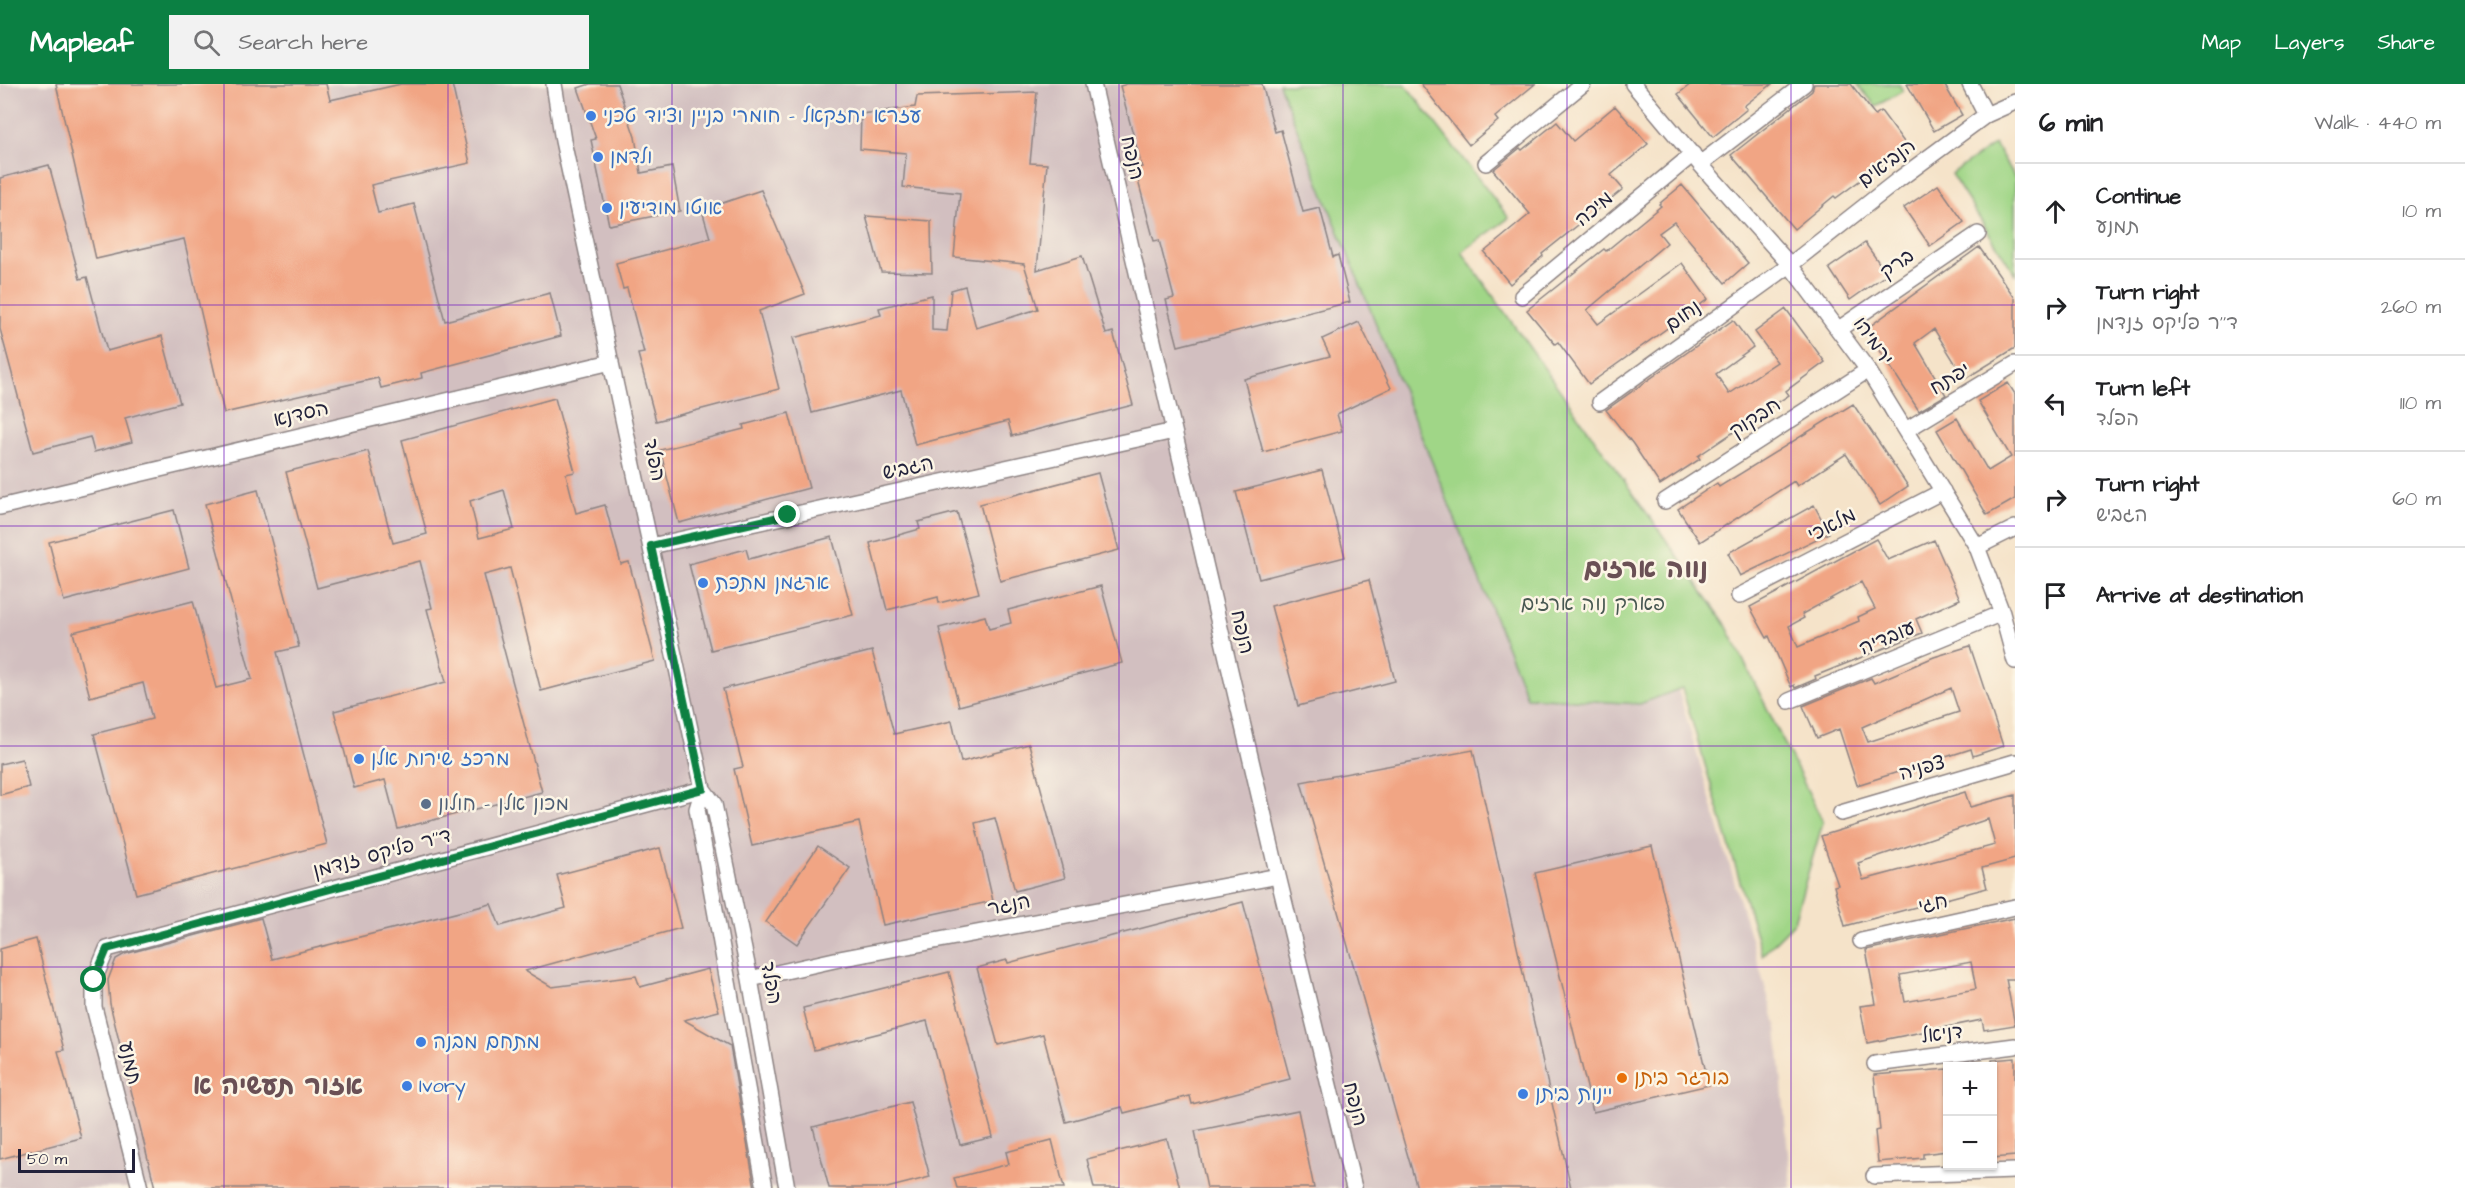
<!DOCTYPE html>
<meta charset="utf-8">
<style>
:root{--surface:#fff;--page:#f2f2f2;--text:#202124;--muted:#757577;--line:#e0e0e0;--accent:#0b8043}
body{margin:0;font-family:"Architects Daughter","Playpen Sans Hebrew",sans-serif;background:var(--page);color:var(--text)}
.controls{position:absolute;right:18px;bottom:18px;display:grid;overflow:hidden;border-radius:0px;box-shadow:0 2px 4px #0004}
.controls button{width:54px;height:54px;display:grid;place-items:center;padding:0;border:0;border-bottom:2px solid var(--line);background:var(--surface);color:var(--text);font:30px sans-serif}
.scale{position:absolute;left:18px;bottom:15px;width:117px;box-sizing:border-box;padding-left:6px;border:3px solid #22223b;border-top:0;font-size:16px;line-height:21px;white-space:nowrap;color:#22223b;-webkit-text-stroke:4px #fcf5e5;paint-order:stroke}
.stop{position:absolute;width:18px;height:18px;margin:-14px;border:4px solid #0b8043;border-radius:50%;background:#fff}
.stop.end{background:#0b8043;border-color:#fff;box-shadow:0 2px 6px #0008}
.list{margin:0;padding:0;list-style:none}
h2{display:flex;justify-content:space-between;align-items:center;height:78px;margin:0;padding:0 24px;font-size:26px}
h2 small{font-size:20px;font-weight:400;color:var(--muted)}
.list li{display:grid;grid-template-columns:39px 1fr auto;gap:18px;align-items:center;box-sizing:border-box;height:96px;padding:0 24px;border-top:2px solid var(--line)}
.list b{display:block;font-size:22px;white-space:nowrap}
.list p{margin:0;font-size:20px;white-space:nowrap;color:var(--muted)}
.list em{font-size:20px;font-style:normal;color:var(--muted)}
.icon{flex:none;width:33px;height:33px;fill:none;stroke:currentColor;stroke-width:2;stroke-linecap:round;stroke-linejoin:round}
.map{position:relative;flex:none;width:2015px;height:1104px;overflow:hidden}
header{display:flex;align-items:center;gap:36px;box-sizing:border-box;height:84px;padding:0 30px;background:var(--accent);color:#fff}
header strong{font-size:28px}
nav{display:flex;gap:33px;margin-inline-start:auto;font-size:21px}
.search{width:420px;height:54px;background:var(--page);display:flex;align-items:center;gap:15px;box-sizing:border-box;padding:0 21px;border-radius:0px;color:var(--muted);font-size:22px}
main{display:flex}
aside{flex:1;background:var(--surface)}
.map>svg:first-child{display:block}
.industrial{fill:#d2bfc0}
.green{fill:#a0d687;stroke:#617c61;stroke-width:1.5}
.building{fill:#f1a584;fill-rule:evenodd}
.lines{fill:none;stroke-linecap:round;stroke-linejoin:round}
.minor-casing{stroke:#8c8282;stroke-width:18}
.minor{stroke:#fff;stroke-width:15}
.route{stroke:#0b8043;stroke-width:8}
.grid{fill:none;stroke:#7b2cbf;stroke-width:1.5;stroke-opacity:0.55}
.shop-dot{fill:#3f7fe0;stroke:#fcf5e5;stroke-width:2}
.service-dot{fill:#5c6f8a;stroke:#fcf5e5;stroke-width:2}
.food-dot{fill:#e8710a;stroke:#fcf5e5;stroke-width:2}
.labels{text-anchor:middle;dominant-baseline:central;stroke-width:5;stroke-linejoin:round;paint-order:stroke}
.shop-label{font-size:20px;fill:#366cbe;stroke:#fcf5e5;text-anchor:start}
.street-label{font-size:20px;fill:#22223b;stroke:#fcf5e5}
.park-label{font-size:20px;fill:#485852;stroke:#fcf5e5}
.service-label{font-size:20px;fill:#4e5e75;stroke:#fcf5e5;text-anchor:start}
.food-label{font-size:20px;fill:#c56008;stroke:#fcf5e5;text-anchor:start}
.district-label{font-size:26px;font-weight:bold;fill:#6a5055;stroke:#fcf5e5}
</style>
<header>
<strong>Mapleaf</strong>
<div class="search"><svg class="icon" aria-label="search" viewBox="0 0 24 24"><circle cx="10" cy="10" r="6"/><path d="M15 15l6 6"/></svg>Search here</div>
<nav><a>Map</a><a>Layers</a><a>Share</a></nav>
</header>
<main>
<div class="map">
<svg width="2015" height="1104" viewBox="0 0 2015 1104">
<rect width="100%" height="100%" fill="#fcf5e5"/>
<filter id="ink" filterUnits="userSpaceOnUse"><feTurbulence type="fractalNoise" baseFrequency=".0167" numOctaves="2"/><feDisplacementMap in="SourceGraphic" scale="12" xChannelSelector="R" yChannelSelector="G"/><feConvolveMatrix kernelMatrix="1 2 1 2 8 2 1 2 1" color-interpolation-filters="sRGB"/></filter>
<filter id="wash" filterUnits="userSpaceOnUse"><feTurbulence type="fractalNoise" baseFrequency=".008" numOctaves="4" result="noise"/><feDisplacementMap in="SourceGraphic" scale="24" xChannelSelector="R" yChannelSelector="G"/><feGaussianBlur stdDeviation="1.35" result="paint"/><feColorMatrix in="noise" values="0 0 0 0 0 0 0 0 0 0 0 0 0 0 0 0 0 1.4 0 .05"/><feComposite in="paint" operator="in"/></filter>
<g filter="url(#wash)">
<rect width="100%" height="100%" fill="#f5e3c9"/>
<path class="industrial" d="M0 0H1307L1668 571 1777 944 1791 1104H0Z"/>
<path class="green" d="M1279 0H1405L1509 134 1462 168 1725 539 1823 738 1793 840 1762 871 1682 604 1640 620 1527 613Z
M1857 0H1899L1903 7 1876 22Z
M1995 60 2015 94V190L1951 90Z"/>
<g id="blocks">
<path class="building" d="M56 0H326L330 16 401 0H452L470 79 371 101 378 129 414 120 445 237 550 209 561 252 421 289 422 294 381 304 378 294 224 329 184 155 96 175Z
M590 0H617L635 53 641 89 672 83 680 127 609 141 591 56 596 55 578 4Z
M1127 0H1262L1275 48 1281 46 1303 128 1320 124 1333 173 1338 171 1350 218 1178 262 1166 216 1174 214 1159 156 1154 157 1135 85 1142 83 1120 2Z
M1421 0H1535L1495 33 1498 37 1469 61Z
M1691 0H1772L1744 22 1747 25 1713 53 1678 10Z
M1814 0H1851L1875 31 1881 27 1907 62 1836 114 1834 112 1794 145 1731 71 1812 7Z
M1907 0H1944L1962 31 1934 47Z
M1037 8 1030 79 1047 80 1037 186 1082 172 1106 250 1113 248 1133 321 1012 352 1008 337 915 361 901 306 812 329 793 254 881 231 879 224 932 211V246L947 247 951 206 965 202 976 244 1038 225 1024 180 954 173 960 109 903 103 906 69 860 65 861 30 915 23 917 12Z
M1615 22 1648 60 1611 91 1623 105 1542 170 1543 172 1510 200 1484 168 1530 130 1493 86 1520 64 1522 66 1557 38 1573 57Z
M49 81 80 195 87 193 107 267 162 252 180 319 125 334 132 358 94 368 90 353 33 368 0 245V94Z
M1682 101 1748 179 1725 199 1674 138 1659 149 1667 159 1587 226 1598 240 1682 179 1708 215 1589 300 1558 258 1555 260 1527 226 1604 165 1606 167 1661 122 1659 120Z
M1938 101 1964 138 1930 162 1904 124Z
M761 106 805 210 759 227 779 305 656 337 638 270 644 269 627 204 623 205 616 179 710 154 702 126Z
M866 132 931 137 932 189 881 188Z
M1865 159 1887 190 1850 216 1829 184Z
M1979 163 2015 214V264L1965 295 1934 245 1915 259 1946 311 1919 327 1866 245Z
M1786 225 1825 278 1786 307 1789 311 1698 372 1700 375 1660 401 1633 360 1606 326 1733 236 1753 263 1716 290 1729 310 1777 278 1755 248Z
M1359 238 1391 304 1337 330 1342 347 1263 368 1244 295 1330 272 1322 255Z
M2008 299 2015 310V415L1987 431 1937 346 1957 334 1988 387 2011 373 1978 317Z
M555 314 575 388 566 390 576 429 605 421 621 480 629 478 655 577 541 607 510 484 484 491 542 708 398 745 385 696 354 704 334 627 446 598 427 525 432 524 420 477 317 504 286 388 368 367 393 459 427 450 402 356ZM504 406 514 445 479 454 470 417Z
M1853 320 1908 402 1880 421 1846 370 1797 402 1794 397 1700 458 1678 425 1717 399 1719 403Z
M789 329 809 404 679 439 660 366 744 345 743 341Z
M1322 386 1345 473 1259 495 1236 408Z
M1098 389 1119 466 1000 497 980 420Z
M258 406 299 563 277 568 327 760 136 810 94 650 152 635 143 599 90 613 73 548 193 517 216 604 252 595 205 420Z
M1814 421 1829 449 1740 492 1728 469Z
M174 426 189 484 64 517 49 458Z
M957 428 979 509 939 519 938 513 887 526 870 459 920 445 918 438Z
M832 453 853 531 711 566 689 480 746 465 749 475Z
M1876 455 1888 476 1934 456 1960 515 1916 535 1922 549 1815 592 1816 595 1795 604 1794 601 1791 603 1769 552 1767 554 1750 523ZM1861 498 1875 525 1858 533 1859 537 1798 563 1789 542 1804 534 1802 530Z
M1369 496 1395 597 1298 622 1271 522Z
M1101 502 1122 579 959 622 939 544 985 532 989 545 1011 539 1008 526Z
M1970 562 2003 662 1973 672 1971 665 1857 701 1839 645 1817 654 1803 622 1871 594 1874 599 1934 573ZM1951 604 1959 628 1868 658 1862 643Z
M872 567 894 650 952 637 961 678 1029 660 1065 794 1015 807 995 734 975 739 993 817 883 841 859 738 752 762 734 685 743 683 723 605Z
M1473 666 1571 1104H1417L1301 698Z
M22 675 29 703 0 711V680Z
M1965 708 1970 723 2015 711V775L1982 784 1987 804 1845 842 1834 802 1838 801 1821 752ZM1988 735 1995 761 1863 796 1858 779Z
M818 762 850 784 797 860 766 838Z
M1652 762 1709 1001 1593 1028 1535 789Z
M660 764 681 844 525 887 552 903 636 892 640 903 708 885 719 927 684 936 730 962 755 1104H155L110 920 108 896 116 875 125 870 261 834 272 875 491 820 500 842 566 824 557 791Z
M1243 818 1290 995 1192 1020 1190 1012 1124 1029 1122 1023 1066 1038 1043 950 998 961 977 884 1007 876 1008 879Z
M2015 834V895H2006L2015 941 1984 946 1982 936 1867 959 1860 922 1876 920 1866 866ZM1971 878 1976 905 1905 918 1900 891Z
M36 855 64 966 58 967 81 1054 0 1075V865Z
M949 888 993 1053 960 1061 927 937 814 966 803 924Z
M2015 974V1072L1992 1074V976Z
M1947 985V1067L1923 1070V1074L1878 1078 1875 1047 1880 1046 1874 991Z
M910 1018 930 1093 887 1104H829L813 1043Z
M1298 1026 1314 1104H1207L1195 1047Z
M1167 1055 1180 1104H1094L1087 1075Z
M1052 1056 1064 1104H957L954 1094 1009 1080 1006 1068Z"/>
</g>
</g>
<g filter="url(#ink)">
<use href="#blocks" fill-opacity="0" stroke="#8c8282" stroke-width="1.5"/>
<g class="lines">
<defs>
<path id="minor" d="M554 0 563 57 703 705 714 720 750 895 787 1104
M1093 0 1278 792 1354 1104
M1633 0 1700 80 1790 181 1868 286 1977 463 2002 529 2015 577
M1970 0 1986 31
M1486 79 1583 0
M1700 80 1804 0
M1522 212 1693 70
M1839 245 1978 150
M1600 318 1790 181 1898 96 1986 31 2015 18
M1906 346 2015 280
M1665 417 1868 286
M0 423 611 278
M651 462 1174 347
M1977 463 2015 444
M1739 512 1943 407
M1789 617 2002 529
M703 705 697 725 765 1104
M1841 729 2015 678
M1861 857 2015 823
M750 895 839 875 1278 792
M1875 980 2015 962
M1874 1092 2015 1087
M140 1104 94 923V896L107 865 703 705"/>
</defs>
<use href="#minor" class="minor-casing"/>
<use href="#minor" class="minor"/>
</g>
</g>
<g class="lines" filter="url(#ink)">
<path class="route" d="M94 896 107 865 703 705 651 462 788 431"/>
</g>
<path class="grid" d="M224 0V1104M448 0V1104M672 0V1104M896 0V1104M1119 0V1104M1343 0V1104M1567 0V1104M1791 0V1104M0 221H2015M0 442H2015M0 662H2015M0 883H2015"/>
<g class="shop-dot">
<circle cx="591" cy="32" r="6"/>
<circle cx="598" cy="73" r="6"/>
<circle cx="607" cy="124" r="6"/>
<circle cx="703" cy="499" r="6"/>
<circle cx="359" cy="675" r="6"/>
<circle cx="421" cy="958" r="6"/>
<circle cx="407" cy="1002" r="6"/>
<circle cx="1523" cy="1010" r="6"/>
</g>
<circle class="service-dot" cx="426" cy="720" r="6"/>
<circle class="food-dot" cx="1622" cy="994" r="6"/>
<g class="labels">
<g class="shop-label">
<text x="603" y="32">עזרא יחזקאל - חומרי בניין וציוד טכני</text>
<text x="610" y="73">ולדמן</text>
<text x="619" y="124">אוטו מודיעין</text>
<text x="715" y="499">ארגמן מתכת</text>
<text x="371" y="675">מרכז שירות אלן</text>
<text x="433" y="958">מתחם מבנה</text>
<text x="419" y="1002">Ivory</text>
<text x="1535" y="1010">יינות ביתן</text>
</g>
<g class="street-label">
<text transform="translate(1132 74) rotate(77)">הנפח</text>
<text transform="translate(1887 79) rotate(-37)">הנביאים</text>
<text transform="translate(1594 125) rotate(-40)">מיכה</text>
<text transform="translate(1897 180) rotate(-35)">ברק</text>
<text transform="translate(1683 232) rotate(-36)">נחום</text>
<text transform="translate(1873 257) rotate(55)">ירמיהו</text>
<text transform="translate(1950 295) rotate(-31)">יפתח</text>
<text transform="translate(301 330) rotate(-13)">הסדנא</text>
<text transform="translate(1755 334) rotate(-33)">חבקוק</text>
<text transform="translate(654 376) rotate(78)">הפלד</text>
<text transform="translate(908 384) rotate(-12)">הגביש</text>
<text transform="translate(1832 441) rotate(-27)">מלאכי</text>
<text transform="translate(1242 548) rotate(77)">הנפח</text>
<text transform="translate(1887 554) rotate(-23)">עובדיה</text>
<text transform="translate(1922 684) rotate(-16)">צפניה</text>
<text transform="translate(382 769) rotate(-15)">ד''ר פליקס זנדמן</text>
<text transform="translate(1933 820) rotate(-13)">חגי</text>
<text transform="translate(1009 821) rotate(-11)">הנגר</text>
<text transform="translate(771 899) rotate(79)">הפלד</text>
<text transform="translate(1942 950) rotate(-7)">דניאל</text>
<text transform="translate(130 979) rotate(76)">תמנע</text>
<text transform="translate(1355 1020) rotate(76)">הנפח</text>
</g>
<g class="park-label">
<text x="1593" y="520">פארק נוה ארזים</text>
</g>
<g class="service-label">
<text x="438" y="720">מכון אלן - חולון</text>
</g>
<g class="food-label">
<text x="1634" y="994">בורגר ביתן</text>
</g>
<g class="district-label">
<text x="1646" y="485">נווה ארזים</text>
<text x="278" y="1002">אזור תעשיה א</text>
</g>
</g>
</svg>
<div class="controls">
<button>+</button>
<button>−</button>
</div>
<div class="scale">50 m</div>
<div class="stop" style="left:94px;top:896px"></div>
<div class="stop end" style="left:788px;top:431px"></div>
</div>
<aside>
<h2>6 min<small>Walk · 440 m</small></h2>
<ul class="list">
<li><svg class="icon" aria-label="ahead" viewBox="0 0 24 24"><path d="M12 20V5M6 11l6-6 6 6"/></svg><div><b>Continue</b><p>תמנע</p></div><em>10 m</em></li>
<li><svg class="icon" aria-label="right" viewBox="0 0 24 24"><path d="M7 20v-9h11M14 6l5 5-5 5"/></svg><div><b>Turn right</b><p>ד''ר פליקס זנדמן</p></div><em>260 m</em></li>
<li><svg class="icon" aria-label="left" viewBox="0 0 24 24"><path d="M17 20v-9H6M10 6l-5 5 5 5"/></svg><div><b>Turn left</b><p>הפלד</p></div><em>110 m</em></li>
<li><svg class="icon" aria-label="right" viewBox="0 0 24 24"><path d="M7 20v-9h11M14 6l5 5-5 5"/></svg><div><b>Turn right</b><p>הגביש</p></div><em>60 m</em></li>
<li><svg class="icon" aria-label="arrive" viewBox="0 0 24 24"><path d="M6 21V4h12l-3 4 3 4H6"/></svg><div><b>Arrive at destination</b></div></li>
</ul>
</aside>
</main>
